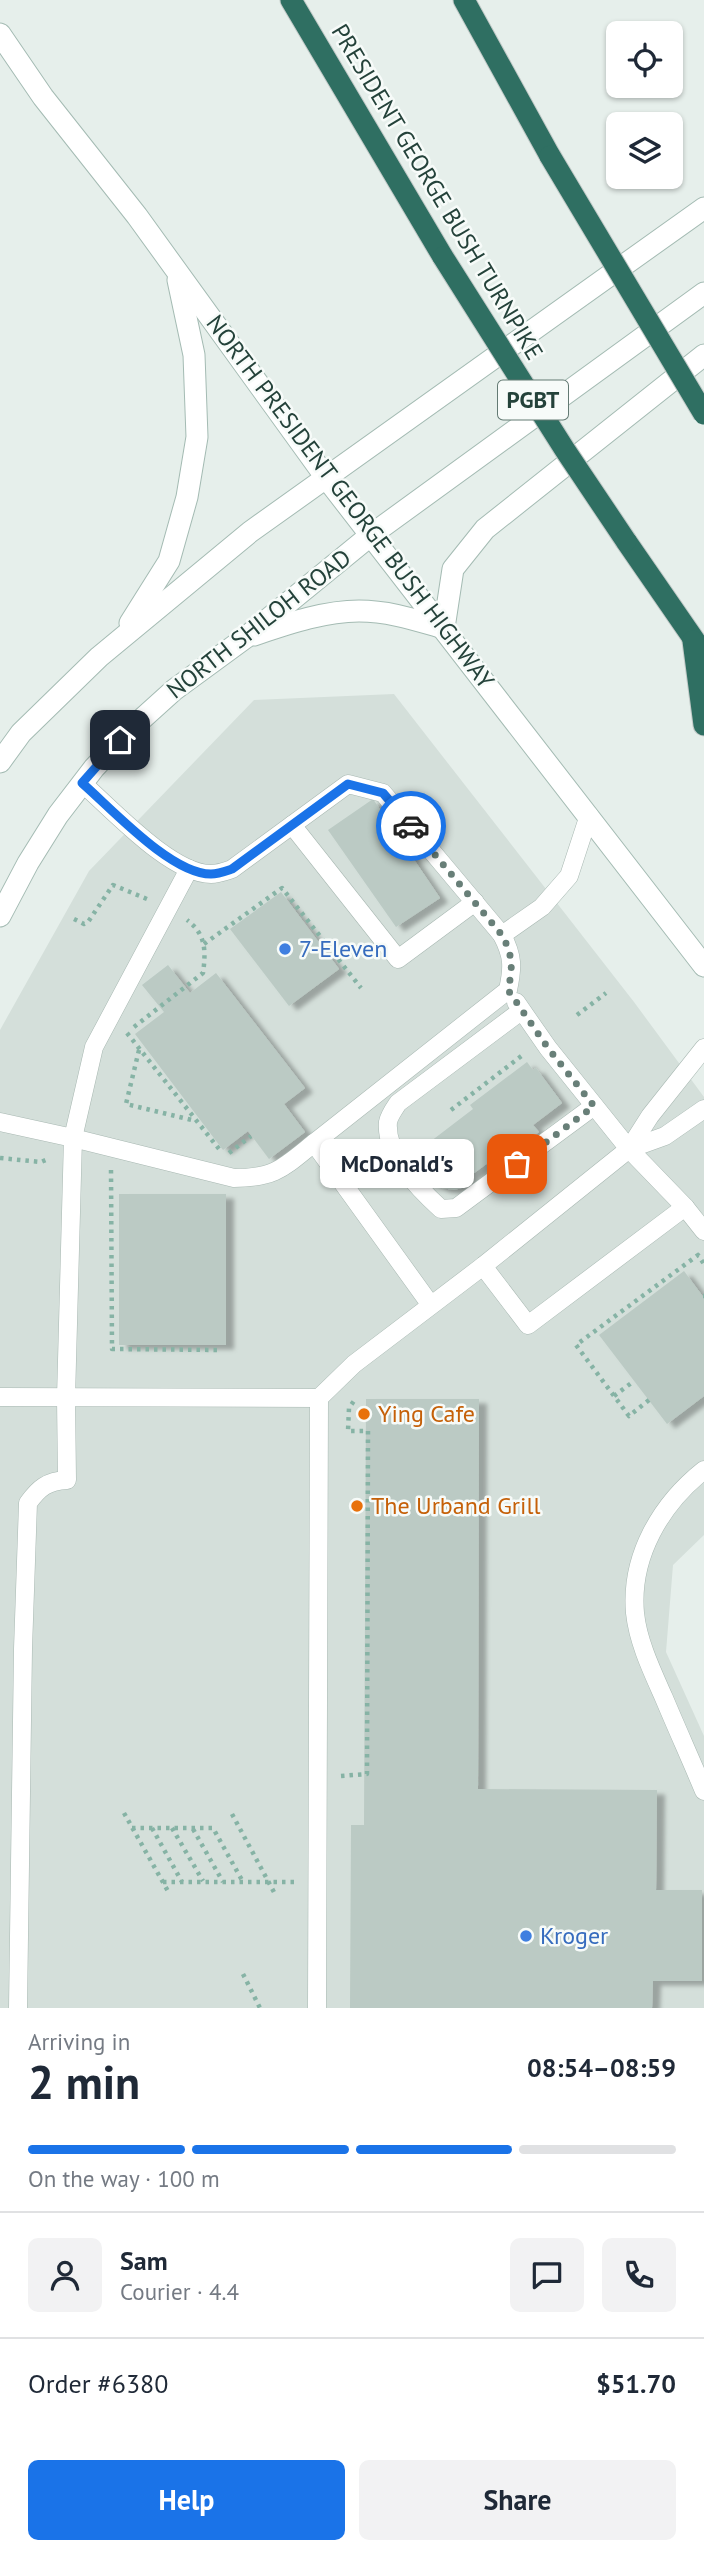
<!DOCTYPE html>
<html lang="en">
<head>
<meta charset="utf-8">
<style>
	body { margin:0; font-family:"PT Sans",sans-serif; background:#f2f2f3; color:#1f2937; height:100vh; display:flex; flex-direction:column; font-size:26px; white-space:nowrap }
	* { box-sizing:border-box; margin:0 }
	p { font-size:23px; color:#747a83 }
	.icon { flex:none; width:38px; height:38px; fill:none; stroke:currentColor; stroke-width:2; stroke-linecap:round; stroke-linejoin:round }
	.map { position:relative; height:2008px; overflow:hidden }
	.panel { display:flex; flex-direction:column; background:#fff; flex:1 }
	.panel>* { flex:none }
	.tools { position:absolute; left:606px; top:21px; display:grid; gap:14px }
	.tools a { display:grid; place-items:center; width:77px; height:77px; border-radius:10px; background:#fff; box-shadow:0 2px 5px #0004; font-size:35px }
	.pin { position:absolute; display:grid; place-items:center; width:60px; height:60px; color:#fff; margin:-30px; border-radius:14px; box-shadow:0 4px 10px #0006 }
	.courier { position:absolute; display:grid; place-items:center; width:70px; height:70px; margin:-35px; border:5px solid #1a73e8; border-radius:50%; background:#fff; color:#222; box-shadow:0 2px 9px #0007 }
	.bubble { position:absolute; height:49px; border-radius:10px; background:#fff; box-shadow:0 2px 5px #0004; font-size:23px; font-weight:600; line-height:49px; text-align:center }
	.headline em { font-style:normal; font-weight:600 }
	.headline div { display:flex; flex-direction:column-reverse }
	.headline { display:flex; align-items:center; justify-content:space-between; height:119px; padding:0 28px }
	h1 { font-size:46px; font-weight:600; line-height:52px }
	.bar { display:grid; grid-template-columns:repeat(4,1fr); gap:10px 7px; align-content:center; height:84px; padding:0 28px }
	.bar i { height:9px; border-radius:5px; background:#e0e1e3 }
	.bar .active { background:#1a73e8 }
	.bar p { grid-column:span 4 }
	.line { display:flex; align-items:center; gap:18px; padding:0 28px; border-top:2px solid #e0e1e3 }
	.line div { flex:1 }
	.round { display:grid; place-items:center; flex:none; width:74px; height:74px; border-radius:10px; background:#f2f2f3 }
	.button { display:flex; gap:14px; margin-top:auto; padding:14px 28px }
	.button a { flex:1; height:80px; border-radius:10px; background:#1a73e8; color:#fff; font-size:28px; font-weight:600; line-height:80px; text-align:center }
	.button a+a { background:#f2f2f3; color:#1f2937 }
	.map>svg:first-child { display:block }
	.built { fill:#d4dfda }
	.building { fill:#bbcac4; filter:url(#shadow) }
	.lines { fill:none; stroke-linecap:round; stroke-linejoin:round }
	.service-casing { stroke:#a8b8b2; stroke-width:19 }
	.secondary-casing { stroke:#a4bbb3; stroke-width:23 }
	.motorway-casing { stroke:#c2cac8; stroke-width:23 }
	.path { stroke:#86b3a5; stroke-width:4.5; stroke-dasharray:3.5 5; stroke-linecap:butt }
	.service { stroke:#fff; stroke-width:18 }
	.secondary { stroke:#fff; stroke-width:21 }
	.motorway { stroke:#2f6f62; stroke-width:21 }
	.motorway-bridge-casing { stroke:#c2cac8; stroke-width:23; stroke-linecap:butt }
	.motorway-bridge { stroke:#2f6f62; stroke-width:21 }
	.done { stroke:#687f78; stroke-width:7; stroke-dasharray:0 12.6 }
	.route { stroke:#1a73e8; stroke-width:9 }
	.shop-dot { fill:#3f7fe0; stroke:#f7fbf9; stroke-width:2.5 }
	.food-dot { fill:#e8710a; stroke:#f7fbf9; stroke-width:2.5 }
	.labels { text-anchor:middle; stroke-width:5; stroke-linejoin:round; paint-order:stroke }
	.shield { fill:#f7fbf9; stroke:#637a73; stroke-width:2 }
	.shield-label { font-size:23px; font-weight:bold; fill:#24423a }
	.street-label { font-size:24px; fill:#24423a; stroke:#f7fbf9 }
	.shop-label { font-size:24px; fill:#366cbe; stroke:#f7fbf9; text-anchor:start }
	.food-label { font-size:24px; fill:#c56008; stroke:#f7fbf9; text-anchor:start }
</style>
</head>
<body>
<div class="map">
<svg width="704" height="2008" viewBox="0 0 704 2008">
	<defs>
		<filter id="shadow"><feDropShadow dx="8" dy="4.5" stdDeviation="2" flood-color="#0004"/></filter>
	</defs>
	<rect width="100%" height="100%" fill="#e6efeb"/>
	<path class="built" d="M394,694l240,308 70,95v438l-31,30 -7,87 38,84v272h-704v-978l89,-159 165,-171z"/>
	<g class="building">
		<path d="M373,799l67,99 -44,29 -68,-97z"/>
		<path d="M281,892l58,77 -50,37 -59,-77z"/>
		<path d="M168,965l22,28 26,-20 89,115 -21,16 21,28 -36,27 -21,-28 -25,19 -88,-116 29,-22 -22,-27z"/>
		<path d="M527,1062l6,8 3,-2 26,35 -29,22 6,7 -40,30 -3,-5 -26,19 4,4 -9,7 -11,3 -12,-2 -9,-5 -11,-14 6,-5 -10,-13 55,-42 -3,-4z"/>
		<rect x="119" y="1194" width="107" height="151"/>
		<path d="M684,1271l20,27v98l-37,28 -68,-89z"/>
		<path d="M366,1399h113l-1,390 179,1 -1,100h46v91h-49l-1,27h-302l1,-183h13z"/>
	</g>
	<g class="lines">
		<g class="service-casing">
			<g id="service">
				<path d="M82,783c30,26 89,91 129,91 7,0 15,-3 21,-5l116,-85 35,9 119,142c11,21 11,32 6,55l-194,153"/>
				<path d="M292,825l106,134 77,-57"/>
				<path d="M502,935l40,-28 27,-31 20,-61"/>
				<path d="M516,1002l32,46 81,101 56,58 19,24"/>
				<path d="M521,1011l-123,92c-4,6 -9,13 -10,19 -3,33 31,67 53,87l15,-1 138,-102"/>
				<path d="M0,1122l73,16 21,-91 95,-178"/>
				<path d="M629,1149l21,-33 54,-68"/>
				<path d="M483,1266l45,59 157,-118"/>
				<path d="M0,1397l319,1 35,-34 129,-98 146,-117 36,-13 39,-27"/>
				<path d="M704,1470c-43,34 -74,86 -69,143 3,29 17,58 29,85 13,31 27,62 40,93"/>
				<path d="M18,2008l5,-359 5,-146c11,-15 19,-22 39,-23l-1,-82 7,-260 161,40c41,0 49,-10 80,-35l116,161"/>
				<path d="M317,2008l2,-610"/>
			</g>
		</g>
		<g class="secondary-casing">
			<g id="secondary">
				<path d="M0,34l43,63 94,119 190,263 377,487"/>
				<path d="M130,623l39,-62 18,-64 10,-60 -3,-82 -16,-75"/>
				<path d="M254,635c33,-11 70,-24 105,-24 30,0 57,9 85,17l9,-59 32,-40 219,-174"/>
				<path d="M0,762l21,-29 78,-76 151,-125 454,-324"/>
				<path d="M0,916l28,-53 30,-48 36,-47 39,-41 41,-37 71,-52 126,-103 333,-242"/>
			</g>
		</g>
		<g class="motorway-casing">
			<g id="motorway">
				<path d="M291,0l152,257"/>
				<path d="M464,0l86,156"/>
				<path d="M626,541l78,113"/>
				<path d="M693,641l11,84"/>
			</g>
		</g>
		<g class="path">
			<path d="M74,919l10,5 4,-2 25,-37 34,14"/>
			<path d="M204,944l78,-56 79,100"/>
			<path d="M577,1015l29,-22"/>
			<path d="M134,1027l69,-54c3,-22 3,-39 -16,-53"/>
			<path d="M127,1033l92,116"/>
			<path d="M139,1050l-13,54 70,17"/>
			<path d="M451,1110l73,-56"/>
			<path d="M229,1153l22,-17"/>
			<path d="M0,1158l41,4 7,-3"/>
			<path d="M111,1170l1,179 110,1"/>
			<path d="M703,1296h1"/>
			<path d="M614,1396l20,-15"/>
			<path d="M649,1400l-20,16 -53,-71 122,-90 6,9"/>
			<path d="M341,1776l26,-2 1,-343h-20l1,-23 7,-10"/>
			<path d="M124,1813l45,80"/>
			<path d="M232,1814l43,80"/>
			<path d="M132,1828h81l30,54"/>
			<path d="M152,1828l30,54"/>
			<path d="M172,1828l31,53"/>
			<path d="M193,1829l30,53"/>
			<path d="M163,1882h131"/>
			<path d="M243,1974l17,34"/>
		</g>
		<use href="#service" class="service"/>
		<use href="#secondary" class="secondary"/>
		<use href="#motorway" class="motorway"/>
		<g class="motorway-bridge-casing">
			<g id="motorway-bridge">
				<path d="M550,156l154,258"/>
				<path d="M443,257l122,193 61,91"/>
			</g>
		</g>
		<use href="#motorway-bridge" class="motorway-bridge"/>
	</g>
	<g class="lines">
		<path class="done" d="M411,826l91,109c11,21 11,32 6,55l40,58 46,58 -77,58"/>
		<path class="route" d="M120,740l-38,43c30,26 89,91 129,91 7,0 15,-3 21,-5l116,-85 35,9 28,33"/>
	</g>
	<g class="shop-dot">
		<circle cx="285" cy="949" r="7"/>
		<circle cx="526" cy="1936" r="7"/>
	</g>
	<g class="food-dot">
		<circle cx="364" cy="1414" r="7"/>
		<circle cx="357" cy="1506" r="7"/>
	</g>
	<g class="labels">
		<rect class="shield" x="498" y="380.5" width="70" height="39" rx="5"/>
		<g class="shield-label">
			<text x="533" y="408">PGBT</text>
		</g>
		<g class="street-label">
			<text transform="translate(437 192) rotate(59)" y="8">PRESIDENT GEORGE BUSH TURNPIKE</text>
			<text transform="translate(350 502) rotate(53)" y="8">NORTH PRESIDENT GEORGE BUSH HIGHWAY</text>
			<text transform="translate(259 624) rotate(-38)" y="8">NORTH SHILOH ROAD</text>
		</g>
		<g class="shop-label">
			<text x="299" y="957">7-Eleven</text>
			<text x="540" y="1944">Kroger</text>
		</g>
		<g class="food-label">
			<text x="378" y="1422">Ying Cafe</text>
			<text x="371" y="1514">The Urband Grill</text>
		</g>
	</g>
</svg>
<div class="tools">
<a><svg class="icon" aria-label="locate" viewBox="0 0 24 24"><circle cx="12" cy="12" r="6"/><path d="M12 2v4M12 18v4M2 12h4M18 12h4"/></svg></a>
<a><svg class="icon" aria-label="layers" viewBox="0 0 24 24"><path d="M12 4l9 5-9 5-9-5zM3 14l9 5 9-5"/></svg></a>
</div>
<div class="pin" style="left:517px;top:1164px;background:#ea580c"><svg class="icon" aria-label="bag" viewBox="0 0 24 24"><path d="M5 8h14l-1 12H6zM9 8a3 3 0 0 1 6 0"/></svg></div>
<div class="pin" style="left:120px;top:740px;background:#1f2937"><svg class="icon" aria-label="home" viewBox="0 0 24 24"><path d="M3 11l9-7 9 7M6 9v11h12V9"/></svg></div>
<div class="courier" style="left:411px;top:826px"><svg class="icon" aria-label="car" viewBox="0 0 24 24"><path d="M5 17H2v-5l4-1 3-4h7l3 4 3 1v5h-3M9 17h6M6 11h13"/><circle cx="7" cy="17" r="2"/><circle cx="17" cy="17" r="2"/></svg></div>
<div class="bubble" style="left:320px;top:1139px;width:154px">McDonald's</div>
</div>
<section class="panel">
<div class="headline"><div><h1>2 min</h1><p>Arriving in</p></div><em>08:54–08:59</em></div>
<div class="bar"><i class="active"></i><i class="active"></i><i class="active"></i><i></i><p>On the way · 100 m</p></div>
<div class="line" style="height:126px"><a class="round"><svg class="icon" aria-label="person" viewBox="0 0 24 24"><circle cx="12" cy="8" r="4"/><path d="M4 21q1-7 8-7t8 7"/></svg></a><div><b>Sam</b><p>Courier · 4.4</p></div><a class="round"><svg class="icon" aria-label="chat" viewBox="0 0 24 24"><path d="M4 5h16v11H9l-5 4z"/></svg></a><a class="round"><svg class="icon" aria-label="phone" viewBox="0 0 24 24"><path d="M5 4h4l2 5-3 2q2 4 5 5l2-3 5 2v4C11 20 4 13 5 4z"/></svg></a></div>
<div class="line" style="height:91px"><div>Order #6380</div><b>$51.70</b></div>
<div class="button"><a>Help</a><a>Share</a></div>
</section>
</body>
</html>
